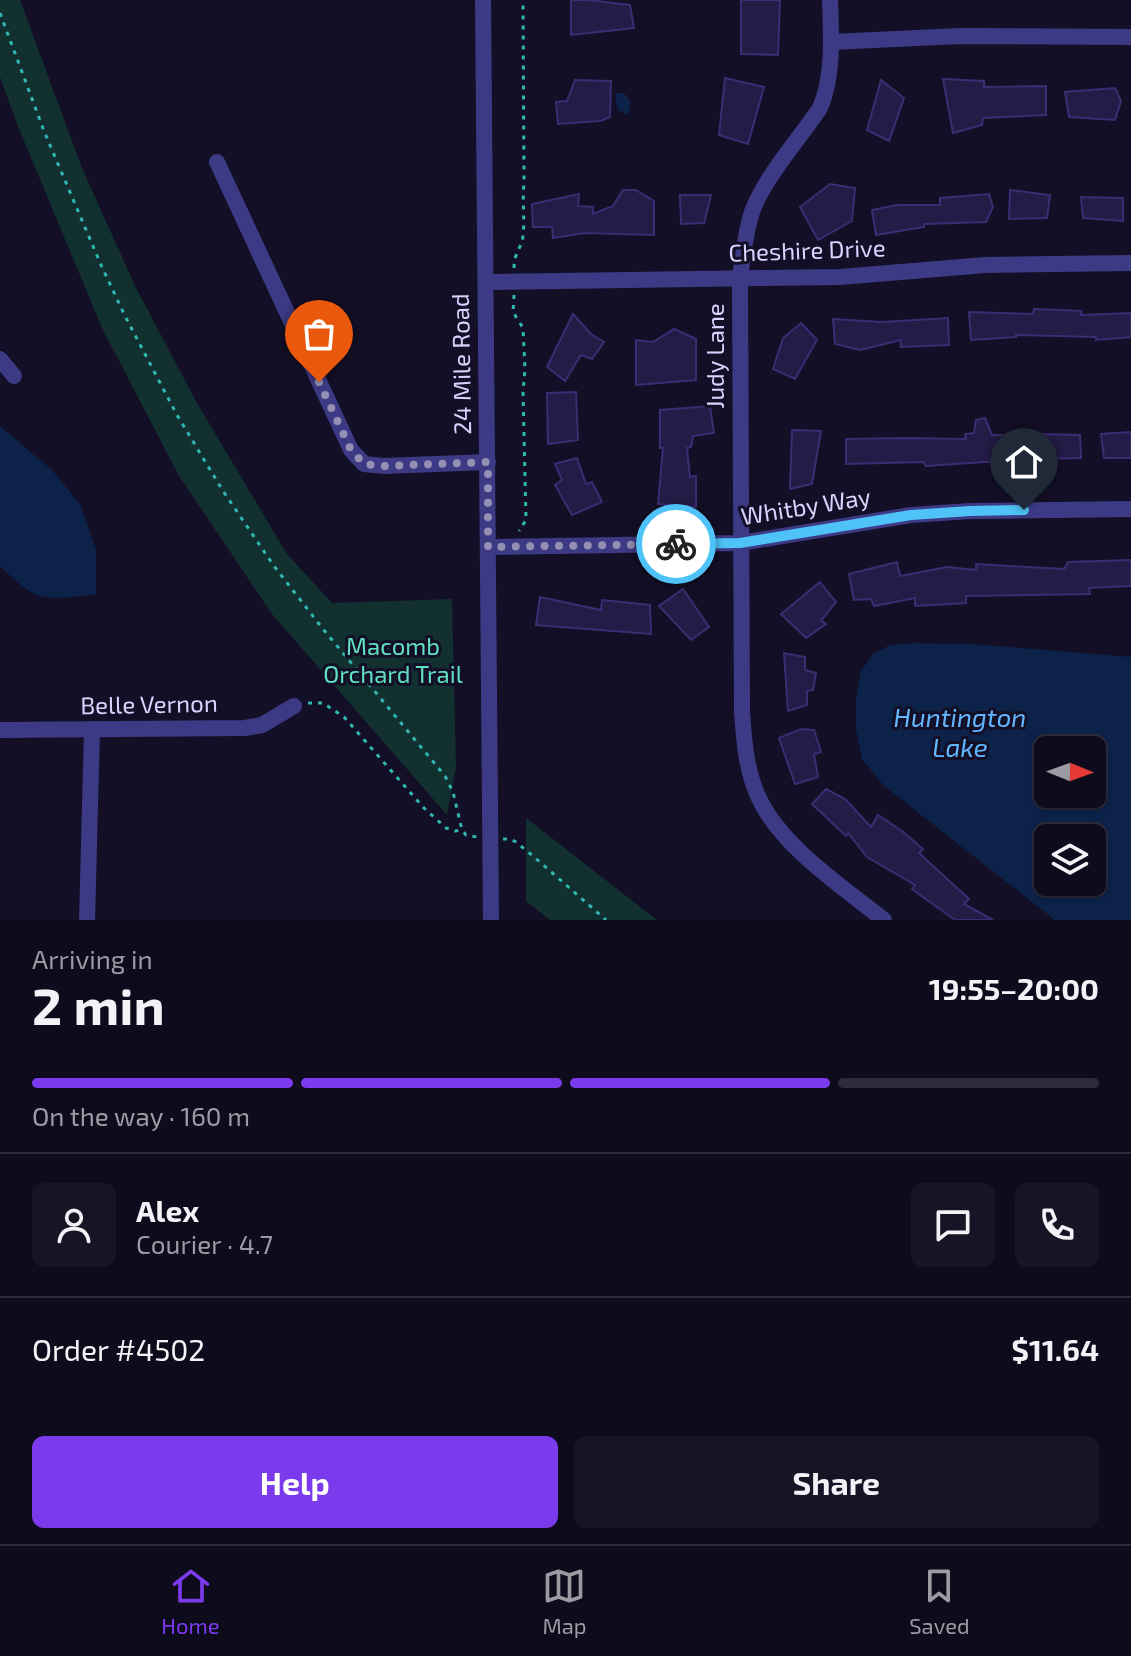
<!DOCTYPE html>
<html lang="en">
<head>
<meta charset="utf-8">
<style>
	body { margin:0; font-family:"Exo 2",sans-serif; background:#171425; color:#f1f3f6; height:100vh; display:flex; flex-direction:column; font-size:30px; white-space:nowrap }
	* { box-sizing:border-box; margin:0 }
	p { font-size:26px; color:#9b9ba3 }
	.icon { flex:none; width:44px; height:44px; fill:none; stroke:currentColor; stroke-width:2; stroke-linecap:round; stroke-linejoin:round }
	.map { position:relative; height:920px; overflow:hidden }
	.side { display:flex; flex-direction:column; background:#0e0b1c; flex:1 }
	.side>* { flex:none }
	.needle { width:52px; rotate:91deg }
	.controls { position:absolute; left:1034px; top:736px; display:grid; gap:16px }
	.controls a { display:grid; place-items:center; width:72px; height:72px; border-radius:12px; background:#0e0b1c; box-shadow:0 2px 6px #0004,0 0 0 2px #2e2b3b; font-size:40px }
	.pin { position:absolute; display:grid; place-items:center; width:68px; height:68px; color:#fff; margin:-82px -34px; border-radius:50% 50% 50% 0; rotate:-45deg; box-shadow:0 0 8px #0007 }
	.pin .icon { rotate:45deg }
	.courier { position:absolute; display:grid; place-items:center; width:80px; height:80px; margin:-40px; border:6px solid #4fc3f7; border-radius:50%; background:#fff; color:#222; box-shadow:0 2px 10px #0007 }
	.head em { font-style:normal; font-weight:700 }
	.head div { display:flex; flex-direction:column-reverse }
	.head { display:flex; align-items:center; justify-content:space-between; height:136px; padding:0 32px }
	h1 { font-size:52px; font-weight:700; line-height:60px }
	.bar { display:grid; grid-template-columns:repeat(4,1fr); gap:12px 8px; align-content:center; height:96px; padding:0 32px }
	.bar i { height:10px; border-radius:6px; background:#2e2b3b }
	.bar .on { background:#7c3aed }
	.bar p { grid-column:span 4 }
	.line { display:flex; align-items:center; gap:20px; padding:0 32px; border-top:2px solid #2e2b3b }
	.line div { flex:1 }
	.round { display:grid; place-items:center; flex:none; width:84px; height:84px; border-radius:12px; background:#171425 }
	.primary-button { display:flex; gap:16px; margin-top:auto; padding:16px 32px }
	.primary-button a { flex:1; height:92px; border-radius:12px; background:#7c3aed; color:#fff; font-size:32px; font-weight:700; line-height:92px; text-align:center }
	.primary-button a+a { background:#171425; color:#f1f3f6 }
	.tab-bar { display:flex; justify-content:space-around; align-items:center; height:112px; border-top:2px solid #2e2b3b; background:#0e0b1c; font-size:22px; color:#9b9ba3 }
	.tab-bar a { display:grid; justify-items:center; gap:4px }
	.tab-bar .on { color:#7c3aed }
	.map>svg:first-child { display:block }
	.green { fill:#12302f }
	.water { fill:#0c2248; fill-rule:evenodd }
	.building { fill:#241b47; stroke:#3b2d73; stroke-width:2 }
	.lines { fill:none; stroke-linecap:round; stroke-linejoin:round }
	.path { stroke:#2fb8b0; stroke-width:3; stroke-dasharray:4 6; stroke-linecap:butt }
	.minor { stroke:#3d3a85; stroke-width:16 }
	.done { stroke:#948fb3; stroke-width:8; stroke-dasharray:0 14.4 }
	.route { stroke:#4fc3f7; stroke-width:10 }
	.labels { text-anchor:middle; stroke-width:6; stroke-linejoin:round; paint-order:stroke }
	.street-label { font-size:24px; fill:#d9d4ff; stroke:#130f26 }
	.park-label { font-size:24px; fill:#5fe0c0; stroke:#130f26 }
	.water-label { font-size:26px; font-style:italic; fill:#62b6ff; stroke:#130f26 }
</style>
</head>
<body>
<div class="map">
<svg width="1131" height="920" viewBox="0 0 1131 920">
	<rect width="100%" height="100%" fill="#130f26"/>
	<g class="green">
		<path d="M0,0h20l62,168 54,120 61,115 90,151 45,49 120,-4 4,169 -9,47 -175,-201 -93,-138 -77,-148 -85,-204 -17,-47z"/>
		<path d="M526,818l131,102h-107l-24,-19z"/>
	</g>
	<g class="water">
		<path d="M615,93h9l7,9 -3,13 -10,-5z"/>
		<path d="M0,426l52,44 28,34 16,45v45c-16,2 -44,7 -59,1 -14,-6 -26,-19 -37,-29z"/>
		<path d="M913,643l59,1 159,13v263h-76l-172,-135 -21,-26 -6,-29v-32l5,-27 12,-17 17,-9zM1092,750v44h-44v-44zM1092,838v44h-44v-44z"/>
	</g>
	<g class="building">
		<path d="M571,0h17l42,5 4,23 -63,7z"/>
		<path d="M741,0h39l-2,55 -37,-1z"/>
		<path d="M725,78l39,9 -16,57 -29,-9z"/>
		<path d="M943,79l41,2v6l62,-1v29l-63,3 -1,7 -29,8z"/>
		<path d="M575,80l36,1 -1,36 -10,4 -42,3 -2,-22 11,-1z"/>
		<path d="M881,80l23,18 -15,43 -22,-11z"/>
		<path d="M1115,88l6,13 -6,19 -46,-3 -4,-25z"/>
		<path d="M830,184l25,4 -3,33 -34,19 -18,-33z"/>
		<path d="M623,190h13l18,11v34l-69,-2 -32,5 -1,-11h-19l-1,-23 47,-10 -1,12 15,1v7l20,-8z"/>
		<path d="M1010,190l40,5 -3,23 -38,1z"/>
		<path d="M989,194l4,13 -7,15 -62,2v3l-48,8 -4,-25 25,-5h43v-7z"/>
		<path d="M680,195h31l-7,28 -23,1z"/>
		<path d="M1081,197l42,1v23l-40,-3z"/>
		<path d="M1034,309l47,2v4l50,-2v24l-35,3v-3l-80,-2v2l-45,3 -2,-28 64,2z"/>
		<path d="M573,314l18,20 13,8 -12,17 -11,-4 -16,26 -18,-14z"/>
		<path d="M948,318l1,27 -48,2v-7l-41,10 -25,-6 -2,-25 49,3z"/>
		<path d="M801,323l16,17 -22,39 -22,-10 10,-31z"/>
		<path d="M674,329l22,10v41l-60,5v-45l17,2z"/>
		<path d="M576,392l2,48 -30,4 -1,-51z"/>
		<path d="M710,406l4,27 -21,3 -2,11 -4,1 3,29 6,-1v31l-38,-3 5,-56h-3v-38z"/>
		<path d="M985,418l7,17h24l1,23 -17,-3 -1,6 -73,5 -3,-4 -77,2v-25l59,-1 61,1 -1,-5 9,-1 2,-13z"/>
		<path d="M792,430l29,1 -9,53 -22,5z"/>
		<path d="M1131,432v26h-27l-3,-24z"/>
		<path d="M1041,434l39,1 1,23 -41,1z"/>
		<path d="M577,458l9,26 6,-2 10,20 -30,13 -17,-30 7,-5 -7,-16z"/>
		<path d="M1131,560v26l-42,2 1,6 -124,2v7l-51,3v-8l-41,8 -3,-7 -17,1 -5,-26 48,-12 3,14 47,-9 29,3v-6l88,5 4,-7z"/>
		<path d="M820,582l16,20 -15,19 5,3 -20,14 -25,-24z"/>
		<path d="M683,589l26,38 -18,13 -32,-34z"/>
		<path d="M540,597l61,13 1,-10 48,5 1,29 -115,-9z"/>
		<path d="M784,653l21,4v13l11,3 -3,17 -6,1v14l-19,6z"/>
		<path d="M801,729l13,1 7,22 -7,2 4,23 -23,7 -16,-46z"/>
		<path d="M826,789l19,10 26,28 7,-12 24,16 21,18 -4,4 50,46 -5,5 29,16h-38l-43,-31 3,-4 -48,-28 -19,-24 -2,3 -34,-32z"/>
	</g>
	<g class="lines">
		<g class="path">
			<path d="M0,13l44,118 57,134 24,51 52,99 46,76 51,75 49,63 122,147 8,16 9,38 4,5 11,2"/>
			<path d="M514,268c0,-16 8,-20 9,-32 2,-18 -1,-35 1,-53l-1,-183"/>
			<path d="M514,295l-1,17 10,16 2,41 -2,23 3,128 -7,11"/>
			<path d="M370,685l20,-10"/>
			<path d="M308,703h15l21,14 80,91 22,20 9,3 7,-1"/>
			<path d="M503,839h7l6,3 17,14 73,64"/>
		</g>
		<g class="minor">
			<path d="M483,0l8,920"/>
			<path d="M830,0c1,36 4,75 -10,108 -20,30 -56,70 -68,104 -7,21 -9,44 -12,67l2,433c2,28 4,58 16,84 21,49 85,91 126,124"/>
			<path d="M831,42l129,-6 171,1"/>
			<path d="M217,162l134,288 13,14 20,2 104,-4"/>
			<path d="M486,282l354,-5 146,-12 145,-2"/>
			<path d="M0,359l14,17"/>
			<path d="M488,547l252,-4 171,-28 59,-4 161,-2"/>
			<path d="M0,730l245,-2 17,-3 32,-19"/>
			<path d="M87,920l5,-190"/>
		</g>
	</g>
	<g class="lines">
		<path class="done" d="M319,382l32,68 13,14 20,2 104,-4v85l188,-3"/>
		<path class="route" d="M676,544l64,-1 171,-28 59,-4 54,-1"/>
	</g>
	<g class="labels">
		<g class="street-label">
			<text transform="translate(807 251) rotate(-2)" y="8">Cheshire Drive</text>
			<text transform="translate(716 356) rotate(-90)" y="8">Judy Lane</text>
			<text transform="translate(462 364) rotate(-91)" y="8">24 Mile Road</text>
			<text transform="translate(806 507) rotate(-9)" y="8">Whitby Way</text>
			<text transform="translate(149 705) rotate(-1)" y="8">Belle Vernon</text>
		</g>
		<g class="park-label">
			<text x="393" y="655">Macomb<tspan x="393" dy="28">Orchard Trail</tspan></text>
		</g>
		<g class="water-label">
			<text x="960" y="727">Huntington<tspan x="960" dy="30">Lake</tspan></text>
		</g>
	</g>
</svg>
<div class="controls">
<a><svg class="needle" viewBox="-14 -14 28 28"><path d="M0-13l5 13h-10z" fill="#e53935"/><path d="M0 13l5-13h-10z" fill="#9b9ba3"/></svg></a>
<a><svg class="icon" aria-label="layers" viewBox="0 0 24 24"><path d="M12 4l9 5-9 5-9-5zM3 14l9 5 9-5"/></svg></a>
</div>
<div class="pin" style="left:319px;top:382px;background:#ea580c"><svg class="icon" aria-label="bag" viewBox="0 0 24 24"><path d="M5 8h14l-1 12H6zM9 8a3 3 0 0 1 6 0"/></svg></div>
<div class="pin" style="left:1024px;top:510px;background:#1f2937"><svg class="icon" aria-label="home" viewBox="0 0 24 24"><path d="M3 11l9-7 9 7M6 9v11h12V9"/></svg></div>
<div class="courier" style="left:676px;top:544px"><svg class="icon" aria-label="bike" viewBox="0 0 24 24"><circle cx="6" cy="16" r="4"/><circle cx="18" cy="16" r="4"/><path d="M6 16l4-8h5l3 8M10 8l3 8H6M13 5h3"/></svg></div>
</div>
<section class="side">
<div class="head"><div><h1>2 min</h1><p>Arriving in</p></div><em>19:55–20:00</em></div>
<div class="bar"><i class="on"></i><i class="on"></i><i class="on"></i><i></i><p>On the way · 160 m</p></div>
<div class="line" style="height:144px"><a class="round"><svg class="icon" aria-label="person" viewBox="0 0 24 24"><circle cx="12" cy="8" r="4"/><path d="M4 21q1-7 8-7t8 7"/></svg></a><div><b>Alex</b><p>Courier · 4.7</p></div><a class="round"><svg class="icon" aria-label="chat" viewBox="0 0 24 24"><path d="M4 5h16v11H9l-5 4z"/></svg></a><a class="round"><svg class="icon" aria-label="phone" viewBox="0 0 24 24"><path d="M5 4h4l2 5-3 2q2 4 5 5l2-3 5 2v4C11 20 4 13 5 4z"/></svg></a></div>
<div class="line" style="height:104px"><div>Order #4502</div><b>$11.64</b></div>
<div class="primary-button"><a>Help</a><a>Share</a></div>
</section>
<nav class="tab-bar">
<a class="on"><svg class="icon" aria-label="home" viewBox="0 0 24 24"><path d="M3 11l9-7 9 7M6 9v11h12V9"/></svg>Home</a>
<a><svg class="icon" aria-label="map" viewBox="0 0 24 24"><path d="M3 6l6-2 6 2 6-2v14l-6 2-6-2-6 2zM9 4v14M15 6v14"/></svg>Map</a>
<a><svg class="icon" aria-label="saved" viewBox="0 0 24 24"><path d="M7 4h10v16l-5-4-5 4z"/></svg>Saved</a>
</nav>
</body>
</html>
